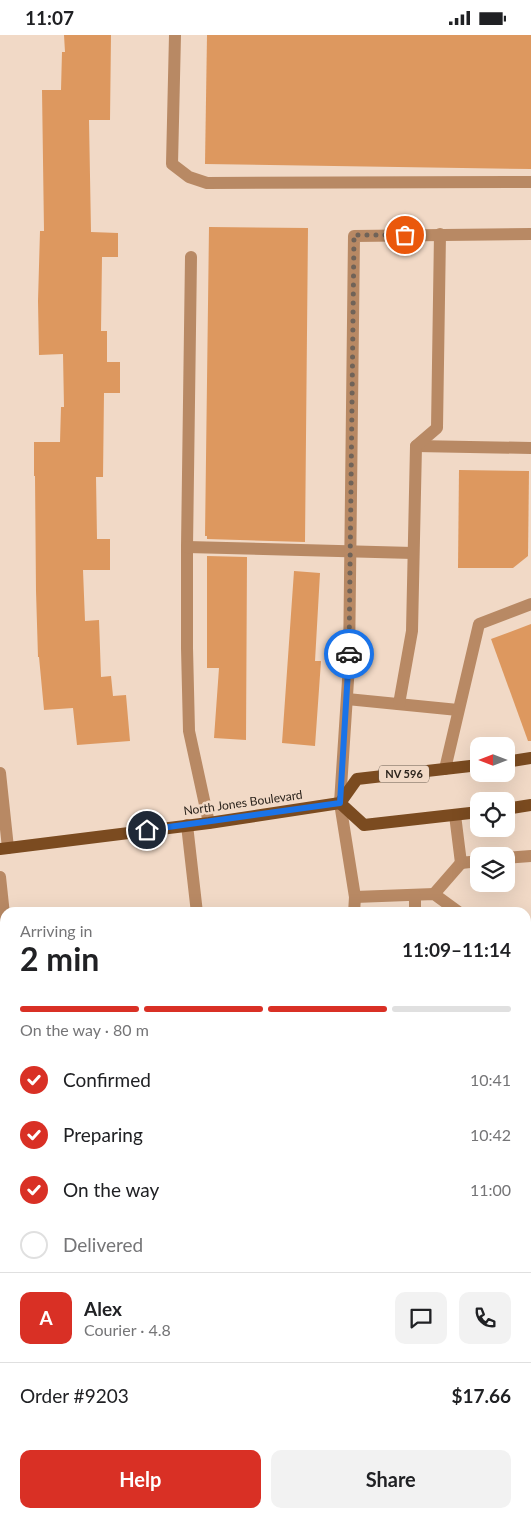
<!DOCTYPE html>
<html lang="en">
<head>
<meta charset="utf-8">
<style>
	body { margin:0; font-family:Lato,sans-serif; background:#f2f2f2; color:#202124; height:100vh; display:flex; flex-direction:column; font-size:19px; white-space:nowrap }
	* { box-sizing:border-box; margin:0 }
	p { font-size:16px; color:#757577 }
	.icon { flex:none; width:28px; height:28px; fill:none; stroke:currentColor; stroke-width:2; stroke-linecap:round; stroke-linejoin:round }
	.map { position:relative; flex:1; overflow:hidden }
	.side { position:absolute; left:0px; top:872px; width:531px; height:611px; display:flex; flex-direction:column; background:#fff; border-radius:15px 15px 0 0; box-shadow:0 5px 20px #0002 }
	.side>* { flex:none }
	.needle { width:32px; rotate:270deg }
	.controls { position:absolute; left:470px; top:702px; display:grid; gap:10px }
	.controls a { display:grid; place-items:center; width:45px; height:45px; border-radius:10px; background:#fff; box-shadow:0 5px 20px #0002; font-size:25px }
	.pin { position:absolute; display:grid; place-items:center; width:42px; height:42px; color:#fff; margin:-21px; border:2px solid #fff; border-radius:50%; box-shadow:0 1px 5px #0007 }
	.courier { position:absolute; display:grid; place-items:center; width:50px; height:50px; margin:-25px; border:4px solid #1a73e8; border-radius:50%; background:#fff; color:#222; box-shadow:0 1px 6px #0007 }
	.summary em { font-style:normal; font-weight:700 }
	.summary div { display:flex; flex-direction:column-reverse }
	.summary { display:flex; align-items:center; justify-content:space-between; height:85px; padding:0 20px }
	h1 { font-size:32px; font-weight:700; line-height:38px }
	.bar { display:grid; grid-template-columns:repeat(4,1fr); gap:8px 5px; align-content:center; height:60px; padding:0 20px }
	.bar i { height:6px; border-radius:4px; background:#e0e0e0 }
	.bar .on { background:#d93025 }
	.bar p { grid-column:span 4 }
	.line { display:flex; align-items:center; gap:12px; padding:0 20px; border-top:1px solid #e0e0e0 }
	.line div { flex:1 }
	.round { display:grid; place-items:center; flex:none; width:52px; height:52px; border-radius:10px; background:#f2f2f2 }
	ol { padding:0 20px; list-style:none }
	li { display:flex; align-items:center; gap:15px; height:55px }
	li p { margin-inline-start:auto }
	li .icon { padding:5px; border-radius:50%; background:#d93025; color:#fff; stroke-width:4 }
	li:last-child { color:#757577 }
	li i { width:28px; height:28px; border:2px solid #e0e0e0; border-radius:50% }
	.primary-button { display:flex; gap:10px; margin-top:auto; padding:10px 20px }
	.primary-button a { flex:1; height:58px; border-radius:10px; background:#d93025; color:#fff; font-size:20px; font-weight:700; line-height:58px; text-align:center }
	.primary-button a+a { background:#f2f2f2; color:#202124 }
	.status { display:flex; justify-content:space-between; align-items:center; height:35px; padding:0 25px; background:#fff; direction:ltr }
	.status svg { height:14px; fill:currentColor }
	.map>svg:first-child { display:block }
	.green { fill:#f3c39d }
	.building { fill:#dd985f }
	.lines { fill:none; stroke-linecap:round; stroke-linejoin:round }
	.minor { stroke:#b88964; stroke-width:12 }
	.major { stroke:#7b4b20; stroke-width:12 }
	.done { stroke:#706358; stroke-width:5; stroke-dasharray:0 9 }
	.route { stroke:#1a73e8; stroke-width:6 }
	.labels { text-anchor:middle; stroke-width:5; stroke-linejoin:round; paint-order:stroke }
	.shield { fill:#f1d9c6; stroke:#665a4f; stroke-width:1 }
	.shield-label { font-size:11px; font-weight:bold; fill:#2b231c }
	.street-label { font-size:12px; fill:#2b231c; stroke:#f1d9c6 }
</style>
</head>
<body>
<div class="status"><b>11:07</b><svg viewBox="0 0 49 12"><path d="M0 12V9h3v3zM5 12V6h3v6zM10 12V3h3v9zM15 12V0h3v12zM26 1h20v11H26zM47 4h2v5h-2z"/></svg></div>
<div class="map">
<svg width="531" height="1483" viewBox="0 0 531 1483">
	<rect width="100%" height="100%" fill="#f1d9c6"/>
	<path class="green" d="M526,1187h5v296h-531v-235l5,-1v232h521z"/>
	<g class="building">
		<path d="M64,0h47l-1,85h-21l2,112 27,1v24h-16l-1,74h6v31h13v31h-16l-1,84h-7l1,62h13v31h-27l2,51 14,-1 2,57 10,-1 2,20 13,-1 4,46 -53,4 -4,-37 -29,2 -5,-53h-1l-2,-66 -1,-115h-1v-34h26l1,-35h3l-1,-53 -24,1 -1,-54 2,-70h4l-2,-141h19l1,-38h3z"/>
		<path d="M207,0h324v134l-326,-5z"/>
		<path d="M209,192l99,1 -3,314 -98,-3v-3h-2z"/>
		<path d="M459,435l70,1 -1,85 -15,12h-55z"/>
		<path d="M207,521l40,1 -1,183 -32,-2 5,-70h-12z"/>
		<path d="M294,536l26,2 -5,88h6l-6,85 -33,-3z"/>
		<path d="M531,589v117h-3l-37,-102z"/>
	</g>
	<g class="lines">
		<g class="minor">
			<path d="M175,0l-3,129 17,13 18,6 324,-1"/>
			<path d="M191,222l-4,290v101l2,83 20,92"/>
			<path d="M416,411l115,2"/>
			<path d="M187,512l226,6"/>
			<path d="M347,664l111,11"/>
			<path d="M399,669l13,-73 4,-185 21,-18 3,-194"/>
			<path d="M445,734l34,-145 52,-20"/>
			<path d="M0,738l8,75"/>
			<path d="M455,780l6,48 18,-2"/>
			<path d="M187,790l10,88"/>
			<path d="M506,823l25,-2"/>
			<path d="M0,842l5,47 -5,282h5"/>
			<path d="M434,859l27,-31"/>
			<path d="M355,862l79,-3 26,19"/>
			<path d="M354,878l1,-16 -15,-94 9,-138 5,-429 177,-2"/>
			<path d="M415,878v-18"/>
			<path d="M526,924l5,3"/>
			<path d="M526,1156h5"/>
			<path d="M526,1230l5,3"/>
			<path d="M0,1281h5"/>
			<path d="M526,1362l5,-2"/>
		</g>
		<g class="major">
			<path d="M506,727l25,-4"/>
			<path d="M340,768l24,22 115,-13"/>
			<path d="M506,774l25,-4"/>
			<path d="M0,814l209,-26 131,-20 17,-24 122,-14"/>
		</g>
	</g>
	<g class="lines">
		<path class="done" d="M349,619l5,-419h51"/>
		<path class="route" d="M147,795l193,-27 9,-149"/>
	</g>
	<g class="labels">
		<rect class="shield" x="379" y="730.5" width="50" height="17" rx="4"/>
		<g class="shield-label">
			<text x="404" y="743">NV 596</text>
		</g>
		<g class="street-label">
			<text transform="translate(243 768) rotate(-8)" y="4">North Jones Boulevard</text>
		</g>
	</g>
</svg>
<div class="controls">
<a><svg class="needle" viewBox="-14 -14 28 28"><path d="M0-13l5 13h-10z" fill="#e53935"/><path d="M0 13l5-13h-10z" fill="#757577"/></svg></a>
<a><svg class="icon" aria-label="locate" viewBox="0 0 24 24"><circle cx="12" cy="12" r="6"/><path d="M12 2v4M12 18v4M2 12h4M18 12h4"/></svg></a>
<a><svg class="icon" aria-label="layers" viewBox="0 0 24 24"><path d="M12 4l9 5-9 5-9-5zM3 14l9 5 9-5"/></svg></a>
</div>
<div class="pin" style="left:405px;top:200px;background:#ea580c"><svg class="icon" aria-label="bag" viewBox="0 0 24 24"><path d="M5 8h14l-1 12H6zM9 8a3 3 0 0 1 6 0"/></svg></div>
<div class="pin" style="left:147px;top:795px;background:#1f2937"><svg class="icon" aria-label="home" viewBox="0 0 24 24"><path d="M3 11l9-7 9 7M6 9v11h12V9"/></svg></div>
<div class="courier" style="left:349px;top:619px"><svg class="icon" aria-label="car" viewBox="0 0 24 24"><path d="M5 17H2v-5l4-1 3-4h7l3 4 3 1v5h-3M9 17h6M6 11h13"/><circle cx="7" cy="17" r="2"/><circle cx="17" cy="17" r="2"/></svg></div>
<section class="side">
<div class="summary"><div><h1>2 min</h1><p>Arriving in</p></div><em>11:09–11:14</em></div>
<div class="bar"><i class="on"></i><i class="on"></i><i class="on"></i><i></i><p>On the way · 80 m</p></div>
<ol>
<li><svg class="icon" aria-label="check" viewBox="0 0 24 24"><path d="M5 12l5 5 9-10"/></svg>Confirmed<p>10:41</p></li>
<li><svg class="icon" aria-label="check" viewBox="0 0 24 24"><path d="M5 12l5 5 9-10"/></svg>Preparing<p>10:42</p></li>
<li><svg class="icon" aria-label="check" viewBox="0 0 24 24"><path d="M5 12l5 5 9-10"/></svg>On the way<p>11:00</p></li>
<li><i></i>Delivered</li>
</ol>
<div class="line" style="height:90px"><b class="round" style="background:#d93025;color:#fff">A</b><div><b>Alex</b><p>Courier · 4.8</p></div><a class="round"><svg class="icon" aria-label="chat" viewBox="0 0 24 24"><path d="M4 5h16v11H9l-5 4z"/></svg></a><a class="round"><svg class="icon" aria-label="phone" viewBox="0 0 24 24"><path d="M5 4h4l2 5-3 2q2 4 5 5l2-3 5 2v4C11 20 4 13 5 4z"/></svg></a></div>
<div class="line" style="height:65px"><div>Order #9203</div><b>$17.66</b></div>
<div class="primary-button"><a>Help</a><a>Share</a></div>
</section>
</div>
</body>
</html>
